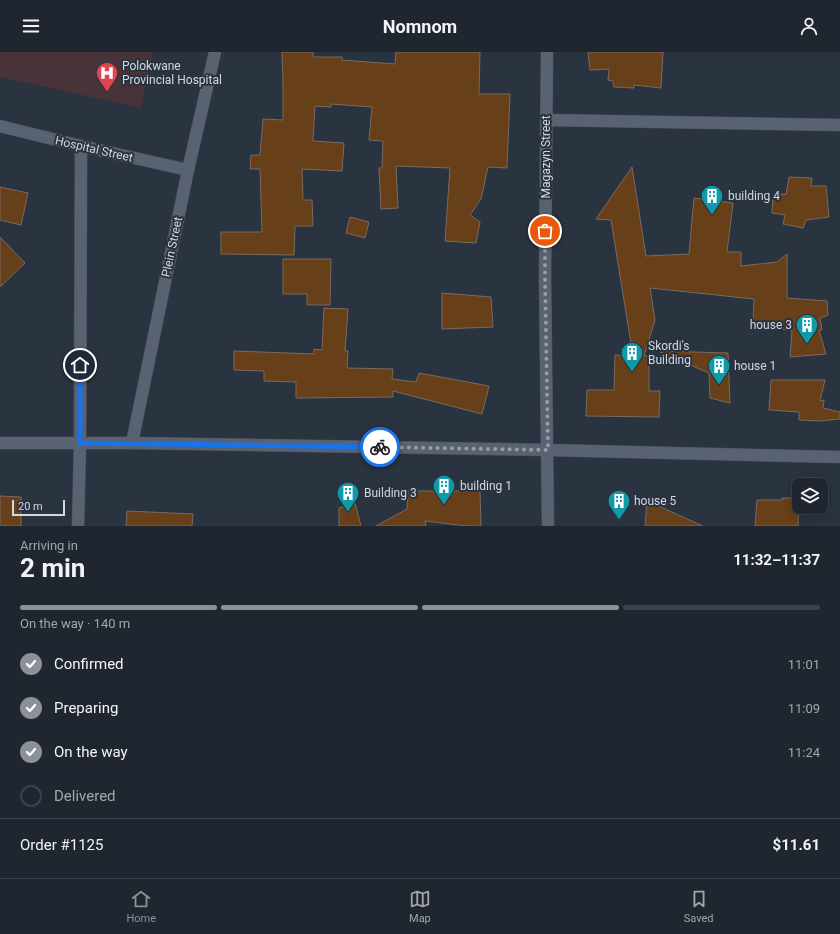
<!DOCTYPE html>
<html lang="en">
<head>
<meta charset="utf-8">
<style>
	body { margin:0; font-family:Roboto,sans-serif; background:#282e38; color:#f1f3f6; height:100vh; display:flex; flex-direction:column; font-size:15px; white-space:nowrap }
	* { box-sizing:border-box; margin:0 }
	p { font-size:13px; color:#a2a5ab }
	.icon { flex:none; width:22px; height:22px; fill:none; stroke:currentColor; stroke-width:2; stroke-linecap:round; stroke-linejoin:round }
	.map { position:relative; height:474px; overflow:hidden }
	.panel { display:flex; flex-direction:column; background:#202630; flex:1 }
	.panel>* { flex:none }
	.controls { position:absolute; left:792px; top:426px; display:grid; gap:8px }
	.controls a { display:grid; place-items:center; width:36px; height:36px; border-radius:8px; background:#202630; box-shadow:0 2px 10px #0003,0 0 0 1px #3d434c; font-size:20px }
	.scale { position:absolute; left:12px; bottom:10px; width:53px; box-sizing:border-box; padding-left:4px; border:2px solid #d2d8e0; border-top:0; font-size:11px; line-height:14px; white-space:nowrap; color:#d2d8e0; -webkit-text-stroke:3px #2a3340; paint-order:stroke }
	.pin { position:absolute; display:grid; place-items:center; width:34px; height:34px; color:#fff; margin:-17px; border:2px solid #fff; border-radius:50%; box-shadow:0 1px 4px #0007 }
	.courier { position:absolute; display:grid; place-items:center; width:40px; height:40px; margin:-20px; border:3px solid #1a73e8; border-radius:50%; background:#fff; color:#222; box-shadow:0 1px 5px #0007 }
	.overview em { font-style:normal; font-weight:700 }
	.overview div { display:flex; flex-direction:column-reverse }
	.overview { display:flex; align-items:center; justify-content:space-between; height:68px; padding:0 20px }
	h1 { font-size:26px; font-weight:700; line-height:30px }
	.bar { display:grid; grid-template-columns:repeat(4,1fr); gap:6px 4px; align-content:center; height:48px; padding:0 20px }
	.bar i { height:5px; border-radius:3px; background:#3d434c }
	.bar .selected { background:#8c9099 }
	.bar p { grid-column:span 4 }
	.line { display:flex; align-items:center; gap:10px; padding:0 20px; border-top:1px solid #3d434c }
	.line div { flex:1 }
	ol { padding:0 20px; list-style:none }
	li { display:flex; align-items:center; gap:12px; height:44px }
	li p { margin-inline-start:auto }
	li .icon { padding:4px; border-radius:50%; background:#8c9099; color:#fff; stroke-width:4 }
	li:last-child { color:#a2a5ab }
	li i { width:22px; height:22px; border:2px solid #3d434c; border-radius:50% }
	header { display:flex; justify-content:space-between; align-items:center; height:52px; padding:0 20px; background:#202630; font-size:18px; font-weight:700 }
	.menu { display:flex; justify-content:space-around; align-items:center; height:56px; border-top:1px solid #3d434c; background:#202630; font-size:11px; color:#a2a5ab }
	.menu a { display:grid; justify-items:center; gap:2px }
	.menu .selected { color:#8c9099 }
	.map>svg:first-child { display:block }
	.medical { fill:#483438 }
	.building { fill:#673f18; stroke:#796b5f }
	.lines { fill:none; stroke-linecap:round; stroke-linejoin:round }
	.street-casing { stroke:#48505a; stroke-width:13 }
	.street { stroke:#586270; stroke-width:12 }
	.done { stroke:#979ea8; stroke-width:4; stroke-dasharray:0 7.2 }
	.route { stroke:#1a73e8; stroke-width:5 }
	.labels { text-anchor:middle; stroke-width:4; stroke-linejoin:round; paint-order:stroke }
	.poi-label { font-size:12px; fill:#d2d8e0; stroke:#2a3340; text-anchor:start }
	.street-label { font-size:12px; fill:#d2d8e0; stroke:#2a3340 }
</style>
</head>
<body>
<header><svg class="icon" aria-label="menu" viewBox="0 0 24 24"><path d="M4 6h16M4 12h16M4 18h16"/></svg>Nomnom<svg class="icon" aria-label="person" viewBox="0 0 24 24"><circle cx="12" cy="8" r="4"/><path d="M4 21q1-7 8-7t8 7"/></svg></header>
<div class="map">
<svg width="840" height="474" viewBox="0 0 840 474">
	<rect width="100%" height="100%" fill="#2a3340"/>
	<path class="medical" d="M0,0h153l-12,56 -141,-31z"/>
	<g class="building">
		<path d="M282,0h31v5h29v3l53,4 1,-12h84l-1,42h31l-3,74 -19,-1 -7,32 -11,16 10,7 -4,21 -31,-2 5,-73 -54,-2 2,42 -17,1 -2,-41h3l1,-27 -14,-1 3,-33 -41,-3v3l-16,-1 -2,35 31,2 -2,28 -40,-2 1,31h9l1,26h-18l-1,29 -73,-1v-22h41l-2,-63h-10l1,-14h9l3,-36 20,1v-37z"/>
		<path d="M588,0h75l-2,36 -27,-3v3l-20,-1 -1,-6 -5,-1 1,-11 -19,1z"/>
		<path d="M632,115l14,89 43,-2 5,-56 39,5 -6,49h14v14l36,-4 10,-8v44l40,3 1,14 -8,3 2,12h-3l7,24 -36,3 2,-26 -39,-7 1,-25 -104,-11 5,32 -11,36h5v35h11l-1,26 -73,-1 1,-26h27l1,-35 18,1 -22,-136 -15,-1z"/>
		<path d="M789,125l23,1 -1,8h15l3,31 -23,3 -3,8 -20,-4 2,-9 -13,-2 1,-18 13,-1z"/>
		<path d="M0,135l28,6 -7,32 -21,-5z"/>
		<path d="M350,165l19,5 -4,16 -19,-5z"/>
		<path d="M0,185l25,26 -25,24z"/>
		<path d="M283,207h48l-1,46h-23v-11h-24z"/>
		<path d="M442,241l49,4 2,30 -51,2z"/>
		<path d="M324,256l24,1 -3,42h3l-1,17 46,1 -1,10 24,3 3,-9 70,13 -7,28 -89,-23v6l-97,1v-16l-32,-1v-10l-30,-1v-19l80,3v-5l8,1z"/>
		<path d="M660,299l68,2 2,50 -20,-5 -1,-25 -49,-21z"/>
		<path d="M771,328h54l-5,21 4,-1 -1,8 17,4v7l-21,2 -20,-1v-8l-30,-2z"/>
		<path d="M408,439h72l1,35h-14l-42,-5 1,5h-50l31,-17z"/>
		<path d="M0,444l21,1v29h-21z"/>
		<path d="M782,446h17l-1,28h-43l2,-26h25z"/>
		<path d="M647,449l56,25h-58z"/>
		<path d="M355,451l6,23h-22v-18z"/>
		<path d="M127,459l66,3 -1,12h-66z"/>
	</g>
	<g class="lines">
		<g class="street-casing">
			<g id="street">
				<path d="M547,0l-2,226 3,248"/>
				<path d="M546,68l294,5"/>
				<path d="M0,74l81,20 107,24"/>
				<path d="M0,391h132l416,7 292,7"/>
				<path d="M132,391l56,-273 27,-118"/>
				<path d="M78,474l2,-83 1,-297"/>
			</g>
		</g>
		<use href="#street" class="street"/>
	</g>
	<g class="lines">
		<path class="done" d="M380,395l168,3 -3,-172v-47"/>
		<path class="route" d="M80,313v78l300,4"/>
	</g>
	<defs>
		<g id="hospital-pin" transform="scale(1.15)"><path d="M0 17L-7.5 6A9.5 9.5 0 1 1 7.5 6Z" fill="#e0444e" stroke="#2a3340"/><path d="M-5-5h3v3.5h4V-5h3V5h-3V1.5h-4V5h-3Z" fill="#fff"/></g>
		<g id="building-pin" transform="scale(1.15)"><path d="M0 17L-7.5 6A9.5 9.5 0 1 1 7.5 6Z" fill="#0f9aa8" stroke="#2a3340"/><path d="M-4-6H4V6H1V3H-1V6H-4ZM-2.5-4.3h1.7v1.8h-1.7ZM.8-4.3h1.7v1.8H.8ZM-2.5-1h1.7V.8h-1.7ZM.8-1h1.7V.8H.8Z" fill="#fff"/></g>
	</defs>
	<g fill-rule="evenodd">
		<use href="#hospital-pin" x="107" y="21"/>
		<use href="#building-pin" x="712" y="144"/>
		<use href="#building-pin" x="807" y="273"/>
		<use href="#building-pin" x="632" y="301"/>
		<use href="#building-pin" x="719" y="314"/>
		<use href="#building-pin" x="444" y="434"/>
		<use href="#building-pin" x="348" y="441"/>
		<use href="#building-pin" x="619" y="449"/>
	</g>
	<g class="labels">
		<g class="poi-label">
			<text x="122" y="18">Polokwane<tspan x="122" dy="14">Provincial Hospital</tspan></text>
			<text x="728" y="148">building 4</text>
			<text x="792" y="277" text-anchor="end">house 3</text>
			<text x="648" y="298">Skordi's<tspan x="648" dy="14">Building</tspan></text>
			<text x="734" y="318">house 1</text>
			<text x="460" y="438">building 1</text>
			<text x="364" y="445">Building 3</text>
			<text x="634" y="453">house 5</text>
		</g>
		<g class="street-label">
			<text transform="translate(94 97) rotate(13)" y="4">Hospital Street</text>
			<text transform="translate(546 105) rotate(-90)" y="4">Magazyn Street</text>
			<text transform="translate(172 195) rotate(-78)" y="4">Plein Street</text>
		</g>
	</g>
</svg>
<div class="controls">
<a><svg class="icon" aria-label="layers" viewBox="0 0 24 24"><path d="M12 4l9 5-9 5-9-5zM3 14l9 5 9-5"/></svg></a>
</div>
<div class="scale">20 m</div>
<div class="pin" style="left:545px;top:179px;background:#ea580c"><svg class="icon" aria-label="bag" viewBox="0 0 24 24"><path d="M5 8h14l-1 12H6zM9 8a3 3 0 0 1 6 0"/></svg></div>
<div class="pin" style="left:80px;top:313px;background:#1f2937"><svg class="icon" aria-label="home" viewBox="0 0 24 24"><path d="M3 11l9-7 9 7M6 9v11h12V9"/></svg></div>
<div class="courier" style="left:380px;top:395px"><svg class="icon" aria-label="bike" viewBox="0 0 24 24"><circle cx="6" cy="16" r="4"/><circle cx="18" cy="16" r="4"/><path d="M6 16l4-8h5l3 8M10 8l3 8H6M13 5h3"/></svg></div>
</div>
<section class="panel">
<div class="overview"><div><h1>2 min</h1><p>Arriving in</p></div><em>11:32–11:37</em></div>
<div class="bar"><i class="selected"></i><i class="selected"></i><i class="selected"></i><i></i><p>On the way · 140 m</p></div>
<ol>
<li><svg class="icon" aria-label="check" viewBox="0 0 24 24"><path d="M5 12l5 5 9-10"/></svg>Confirmed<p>11:01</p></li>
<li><svg class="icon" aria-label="check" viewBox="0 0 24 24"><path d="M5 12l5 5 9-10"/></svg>Preparing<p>11:09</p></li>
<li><svg class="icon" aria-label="check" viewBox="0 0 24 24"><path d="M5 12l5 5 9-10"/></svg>On the way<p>11:24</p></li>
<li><i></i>Delivered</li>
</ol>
<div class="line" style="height:52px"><div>Order #1125</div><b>$11.61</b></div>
</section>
<nav class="menu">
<a class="selected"><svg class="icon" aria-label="home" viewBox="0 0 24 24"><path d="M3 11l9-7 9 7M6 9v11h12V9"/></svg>Home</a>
<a><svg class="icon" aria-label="map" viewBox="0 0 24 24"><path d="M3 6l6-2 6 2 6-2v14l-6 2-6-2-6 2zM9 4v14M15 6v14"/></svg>Map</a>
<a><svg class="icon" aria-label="saved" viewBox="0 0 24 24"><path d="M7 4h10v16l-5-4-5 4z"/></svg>Saved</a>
</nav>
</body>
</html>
